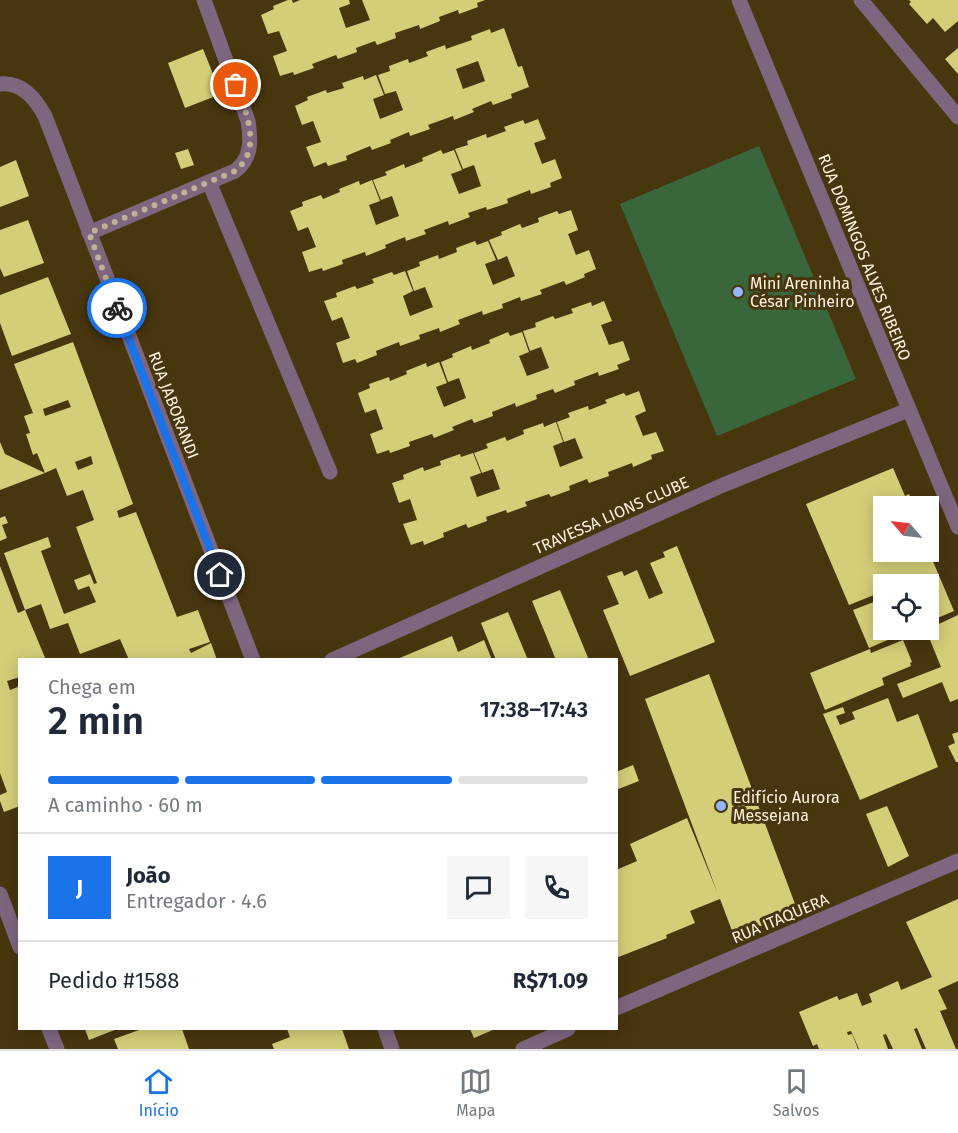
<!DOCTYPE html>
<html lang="pt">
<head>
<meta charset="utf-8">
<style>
	body { margin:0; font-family:"Fira Sans",sans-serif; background:#f6f6f7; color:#1f2937; height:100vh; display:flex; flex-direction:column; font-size:22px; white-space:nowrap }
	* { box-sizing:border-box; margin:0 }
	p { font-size:20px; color:#747a83 }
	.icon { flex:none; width:33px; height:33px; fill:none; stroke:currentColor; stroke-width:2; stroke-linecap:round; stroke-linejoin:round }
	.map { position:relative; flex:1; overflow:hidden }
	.sheet { position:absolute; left:18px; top:658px; width:600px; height:372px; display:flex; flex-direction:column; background:#fff; border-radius:0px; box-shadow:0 3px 15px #0003 }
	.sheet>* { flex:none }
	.needle { width:39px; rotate:298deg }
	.buttons { position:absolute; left:873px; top:496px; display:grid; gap:12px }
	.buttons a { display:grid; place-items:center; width:66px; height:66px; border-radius:0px; background:#fff; box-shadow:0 3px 15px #0003; font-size:30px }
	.pin { position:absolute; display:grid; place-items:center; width:51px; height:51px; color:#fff; margin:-26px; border:3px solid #fff; border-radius:50%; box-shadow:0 2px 6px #0007 }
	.courier { position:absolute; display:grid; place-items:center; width:60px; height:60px; margin:-30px; border:4px solid #1a73e8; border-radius:50%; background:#fff; color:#222; box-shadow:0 2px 8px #0007 }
	.overview em { font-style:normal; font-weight:600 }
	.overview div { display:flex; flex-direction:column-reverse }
	.overview { display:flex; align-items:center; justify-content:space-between; height:102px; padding:0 30px }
	h1 { font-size:39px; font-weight:600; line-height:45px }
	.bar { display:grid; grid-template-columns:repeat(4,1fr); gap:9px 6px; align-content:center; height:72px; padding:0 30px }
	.bar i { height:8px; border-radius:4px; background:#e0e1e3 }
	.bar .on { background:#1a73e8 }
	.bar p { grid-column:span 4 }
	.line { display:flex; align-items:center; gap:15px; padding:0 30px; border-top:2px solid #e0e1e3 }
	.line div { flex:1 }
	.round { display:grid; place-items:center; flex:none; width:63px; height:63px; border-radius:0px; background:#f6f6f7 }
	.dock { display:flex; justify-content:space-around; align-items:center; height:84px; border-top:2px solid #e0e1e3; background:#fff; font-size:16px; color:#747a83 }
	.dock a { display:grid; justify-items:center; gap:3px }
	.dock .on { color:#1a73e8 }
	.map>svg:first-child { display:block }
	.green { fill:#3a663b }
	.building { fill:#d4ce79; fill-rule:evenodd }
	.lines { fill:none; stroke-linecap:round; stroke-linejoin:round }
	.minor { stroke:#7e667f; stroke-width:15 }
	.done { stroke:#beb296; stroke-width:6; stroke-dasharray:0 10.8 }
	.route { stroke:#1a73e8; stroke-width:8 }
	.poi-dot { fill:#95b6fd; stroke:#48360e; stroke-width:2 }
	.labels { text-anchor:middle; stroke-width:6; stroke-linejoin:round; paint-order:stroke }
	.street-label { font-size:16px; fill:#fef4df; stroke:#48360e }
	.poi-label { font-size:16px; fill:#fef4df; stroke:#48360e; text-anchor:start }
</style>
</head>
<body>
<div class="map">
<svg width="958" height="1049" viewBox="0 0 958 1049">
	<rect width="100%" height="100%" fill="#48360e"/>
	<path class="green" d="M759,146l97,233 -139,57 -97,-232z"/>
	<g class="building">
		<path d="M288,0h4l1,3 7,-3h49l1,4 -11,4 7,20 24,-8 -8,-20h123l-8,3 1,4 -19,7 -1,-4 -19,7 1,4 -20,8 -1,-4 -24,8 1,5 -19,7 -2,-4 -19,7 1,4 -19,7 -2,-4 -24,9 2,4 -20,7 -1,-3 -13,4 -7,-20 14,-5 -8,-20 -11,3 -7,-19 13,-6 -1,-3z"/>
		<path d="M909,0h49v21l-13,11 -12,-14 -6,6 -18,-20 2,-2z"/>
		<path d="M504,28l14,39 4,-1 7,21 -18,7 1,4 -19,7 -2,-4 -19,8 2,3 -20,8 -1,-4 -25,9 2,4 -20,7 -1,-4 -19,8 1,3 -19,7 -2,-4 -24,10 1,4 -19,6 -2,-4 -12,5 -8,-20 15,-5 -8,-21 -11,4 -7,-19 13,-6 -1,-3 19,-7 1,3 17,-5 -2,-5 21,-7 1,4 12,-5 8,20 -11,4 7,20 23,-9 -7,-19 -11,3 -7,-19 12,-4 -1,-5 19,-7 1,4 19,-7 -2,-4 19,-7 1,4 14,-5 12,-4 -1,-4 19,-7 1,4zM478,61l7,20 -22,8 -7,-20z"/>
		<path d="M958,48v26l-13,-15z"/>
		<path d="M203,49l18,45 -36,14 -17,-45z"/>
		<path d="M538,119l8,20 -12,4 8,21 13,-5 7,19 -12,5 1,4 -20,7 -1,-4 -23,9 1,4 -21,7 -1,-3 -18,6 2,4 -21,8 -1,-4 -24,9 2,4 -20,7 -1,-4 -20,8 1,3 -20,8 -1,-4 -23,8 1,4 -20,7 -1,-3 -13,4 -7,-20 14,-5 -8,-20 -10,4 -8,-20 13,-5 -1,-4 19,-7 2,4 17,-7 -1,-3 20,-8 1,4 12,-5 8,21 -11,4 7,20 23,-9 -7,-20 -11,4 -8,-20 14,-5 -2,-3 19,-8 1,4 18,-7 -1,-3 19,-8 2,4 11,-4 8,20 -11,4 8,20 22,-8 -7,-21 -11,4 -8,-20 13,-4 -1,-4 19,-7 1,4 19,-7 -2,-4 19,-7 2,4z"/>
		<path d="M188,149l6,16 -13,4 -6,-16z"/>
		<path d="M16,160l13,36 -29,11v-40z"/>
		<path d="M571,210l7,20 -10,4 8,21 13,-5 7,19 -12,5 1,3 -19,8 -2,-4 -24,9 2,4 -21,7 -1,-4 -18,7 1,4 -20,7 -1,-4 -24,9 2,4 -20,8 -1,-4 -20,7 1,4 -20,7 -1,-4 -23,9 1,4 -20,8 -2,-4 -12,4 -7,-20 14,-5 -8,-21 -10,4 -8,-20 13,-4 -1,-4 19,-7 2,3 17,-6 -2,-4 20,-7 2,3 11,-4 8,20 -10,5 7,20 23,-9 -8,-20 -11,4 -7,-20 13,-5 -1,-4 19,-7 1,4 18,-7 -1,-4 19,-7 2,4 11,-4 8,19 -11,4 8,21 22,-9 -8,-20 -9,4 -9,-20 13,-5 -1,-3 19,-8 2,4 17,-6 -1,-4 19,-7 2,3z"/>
		<path d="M28,220l16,43 -40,14 -4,-9v-38z"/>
		<path d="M48,277l23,57 -59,22 -12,-33v-28z"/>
		<path d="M604,301l8,20 -11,4 8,20 14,-4 7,19 -13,5 2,4 -20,7 -1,-4 -24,9 1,4 -20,8 -2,-4 -17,6 1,4 -21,8 -1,-4 -23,9 1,4 -19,7 -2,-4 -20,8 2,3 -20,8 -2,-4 -23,8 1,4 -20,7 -1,-3 -12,4 -7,-20 13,-5 -7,-20 -11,4 -7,-20 12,-5 -1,-4 20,-7 1,4 17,-7 -1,-3 20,-8 1,4 12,-5 8,21 -11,4 8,20 22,-9 -7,-20 -11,4 -7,-20 12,-5 -1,-3 19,-8 1,4 18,-7 -1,-3 19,-8 2,4 12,-4 7,20 -10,4 8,20 22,-8 -8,-21 -11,4 -7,-20 13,-4 -1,-4 18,-7 2,3 18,-6 -2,-4 20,-7 1,4z"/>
		<path d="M73,342l60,162 -16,7 2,7 17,-6 41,105 21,-7 12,32 -21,7 2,4 20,-10 6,17h-88l-9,-21 -40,15 -12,-31 -18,6 -9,-25 -16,6 -21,-57 44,-16 3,10 -10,4 23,63 32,-12 -7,-16 -11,4 -4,-10 16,-6 4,10 3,-1 -21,-56 18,-7 -11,-30 -16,6 -11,-28 -11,5 -8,-20 -4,2 -7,-21 4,-1 -6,-17 9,-3 -19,-49zM68,400l3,7 -26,9 -2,-7zM91,456l2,8 -15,6 -3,-8z"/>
		<path d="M639,391l7,20 -11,5 8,20 13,-4 8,19 -13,4 1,4 -19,8 -1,-4 -24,9 1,4 -20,7 -2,-4 -18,7 1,4 -19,7 -2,-3 -24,8 2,4 -20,7 -1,-3 -20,7 1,4 -19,7 -2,-4 -23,9 1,4 -20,8 -1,-4 -12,4 -8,-21 14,-4 -7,-21 -11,4 -7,-20 12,-4 -1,-4 20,-8 1,4 17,-6 -1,-4 20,-7 1,3 12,-4 8,20 -11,4 7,20 23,-8 -7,-20 -11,4 -8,-20 14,-5 -2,-4 19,-7 2,4 17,-7 -1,-4 20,-7 1,4 12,-5 7,20 -10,4 7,21 23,-9 -8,-20 -11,4 -7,-20 13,-5 -2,-4 20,-7 1,4 18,-7 -2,-3 19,-7 2,3z"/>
		<path d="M0,442l5,12 40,19 -45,17z"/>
		<path d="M893,468l12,28 4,-2 6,13h-31v45h45l25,59 -26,11v-37h-44v6l-35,14 -43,-101z"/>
		<path d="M5,516l3,7 -6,2 5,13 -7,3v-23z"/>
		<path d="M677,546l38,96 -85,34 -27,-66 16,-6 -12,-28 15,-5 2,5 13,-6 12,29 14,-6 -13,-30 15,-6 -2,-5z"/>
		<path d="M0,566l18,47 7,-3 21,50h-26v17l-13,4 3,9 10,-4v120l-16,6 -4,-11v-6l7,-3 -7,-19z"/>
		<path d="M560,590l29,70h-33l-24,-59z"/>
		<path d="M884,598v32h27l-42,18 -16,-38z"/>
		<path d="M508,612l20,48h-32l-15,-37z"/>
		<path d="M958,615v84l-8,3 -8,-20 -39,16 -6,-14 44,-17 -15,-37z"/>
		<path d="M452,636l6,16 26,-12 8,20h-97z"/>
		<path d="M903,640l9,22 -2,1 1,3 -29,12 2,7 -59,25 -15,-37 60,-24 1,4z"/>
		<path d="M709,674l89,238 -64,24 -14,-37 -30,12 5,12 -29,12 1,3 -51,20v-88l21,-9 -7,-17 57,-26 31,76 -73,-195z"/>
		<path d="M888,698l9,24 21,-8 20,53 -78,33 -37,-86 20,-7 2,6 -9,3 4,9 15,-6 -3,-7z"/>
		<path d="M958,732v30h-2l-8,-16 7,-3 -3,-9z"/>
		<path d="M633,765l6,16 -23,9v-18z"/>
		<path d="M887,806l22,50 -21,11 -22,-53z"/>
		<path d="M958,899v82l-20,9 9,19 -7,2 16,38h-30l-9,-21 -3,1 8,20h-29l-7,-15 -3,1 5,14h-29l-8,-18 -4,1 1,3 4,-1 6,15h-39l-2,-5 -4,2 -14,-34 38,-16 2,4 18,-7 5,13 10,-4 -3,-8 29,-13 3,9 31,-13 -26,-55z"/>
		<path d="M85,1029h32l-28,11z"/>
		<path d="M142,1029h40l7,20h-71l-4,-10z"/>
		<path d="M287,1029h55l7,20h-75l-2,-5 18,-7z"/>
		<path d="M470,1029h25l-21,9z"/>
	</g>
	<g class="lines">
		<g class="minor">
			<path d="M739,0l219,527"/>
			<path d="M861,0l97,117"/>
			<path d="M0,84c22,-2 35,14 45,32l208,544"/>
			<path d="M209,182l121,290"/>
			<path d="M89,233l146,-62c17,-13 16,-30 13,-50l-44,-121"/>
			<path d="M332,660l391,-175 185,-75"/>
			<path d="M0,894l20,53"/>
			<path d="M616,1008l342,-147"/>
			<path d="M49,1029l8,20"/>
			<path d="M385,1029l7,20"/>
			<path d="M523,1049l45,-20"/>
		</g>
	</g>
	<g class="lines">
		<path class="done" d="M117,308l-28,-75 146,-62c28,-22 11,-59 1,-86"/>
		<path class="route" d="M117,308l103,267"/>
	</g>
	<g class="poi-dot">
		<circle cx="738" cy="292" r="6"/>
		<circle cx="721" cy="806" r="6"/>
	</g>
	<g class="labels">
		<g class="street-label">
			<text transform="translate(865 257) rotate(68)" y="6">RUA DOMINGOS ALVES RIBEIRO</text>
			<text transform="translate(174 405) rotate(69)" y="6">RUA JABORANDI</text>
			<text transform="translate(611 515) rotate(-24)" y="6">TRAVESSA LIONS CLUBE</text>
			<text transform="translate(780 918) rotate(-23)" y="6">RUA ITAQUERA</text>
		</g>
		<g class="poi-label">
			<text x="750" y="289">Mini Areninha<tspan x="750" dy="18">César Pinheiro</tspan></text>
			<text x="733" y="803">Edifício Aurora<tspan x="733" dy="18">Messejana</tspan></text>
		</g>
	</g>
</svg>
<div class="buttons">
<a><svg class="needle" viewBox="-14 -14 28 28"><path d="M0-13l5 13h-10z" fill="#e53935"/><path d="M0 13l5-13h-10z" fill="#747a83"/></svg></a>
<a><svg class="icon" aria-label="locate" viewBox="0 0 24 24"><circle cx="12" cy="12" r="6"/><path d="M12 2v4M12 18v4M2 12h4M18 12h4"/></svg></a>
</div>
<div class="pin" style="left:236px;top:85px;background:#ea580c"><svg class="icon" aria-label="bag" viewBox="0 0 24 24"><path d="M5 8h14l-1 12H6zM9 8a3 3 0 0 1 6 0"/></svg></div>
<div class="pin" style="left:220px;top:575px;background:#1f2937"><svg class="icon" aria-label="home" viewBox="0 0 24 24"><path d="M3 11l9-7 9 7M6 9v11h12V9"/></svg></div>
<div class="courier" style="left:117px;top:308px"><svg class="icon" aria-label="bike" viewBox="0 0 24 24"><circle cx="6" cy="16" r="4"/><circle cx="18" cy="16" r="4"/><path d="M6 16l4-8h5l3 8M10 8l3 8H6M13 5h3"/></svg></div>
<section class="sheet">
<div class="overview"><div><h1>2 min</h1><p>Chega em</p></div><em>17:38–17:43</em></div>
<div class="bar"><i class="on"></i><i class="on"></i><i class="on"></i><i></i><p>A caminho · 60 m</p></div>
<div class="line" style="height:108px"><b class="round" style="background:#1a73e8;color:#fff">J</b><div><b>João</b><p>Entregador · 4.6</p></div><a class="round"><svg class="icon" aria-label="chat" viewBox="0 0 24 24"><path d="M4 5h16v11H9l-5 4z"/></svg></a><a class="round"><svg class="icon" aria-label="phone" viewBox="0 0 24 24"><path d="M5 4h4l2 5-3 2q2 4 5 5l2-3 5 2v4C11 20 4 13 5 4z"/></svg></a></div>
<div class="line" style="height:78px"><div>Pedido #1588</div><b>R$71.09</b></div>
</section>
</div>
<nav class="dock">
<a class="on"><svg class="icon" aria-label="home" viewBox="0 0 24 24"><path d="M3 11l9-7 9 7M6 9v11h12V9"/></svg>Início</a>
<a><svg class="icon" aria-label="map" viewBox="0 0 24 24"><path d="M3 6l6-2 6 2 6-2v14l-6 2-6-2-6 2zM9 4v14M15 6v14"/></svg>Mapa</a>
<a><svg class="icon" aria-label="saved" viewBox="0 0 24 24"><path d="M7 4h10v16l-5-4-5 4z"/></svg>Salvos</a>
</nav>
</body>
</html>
